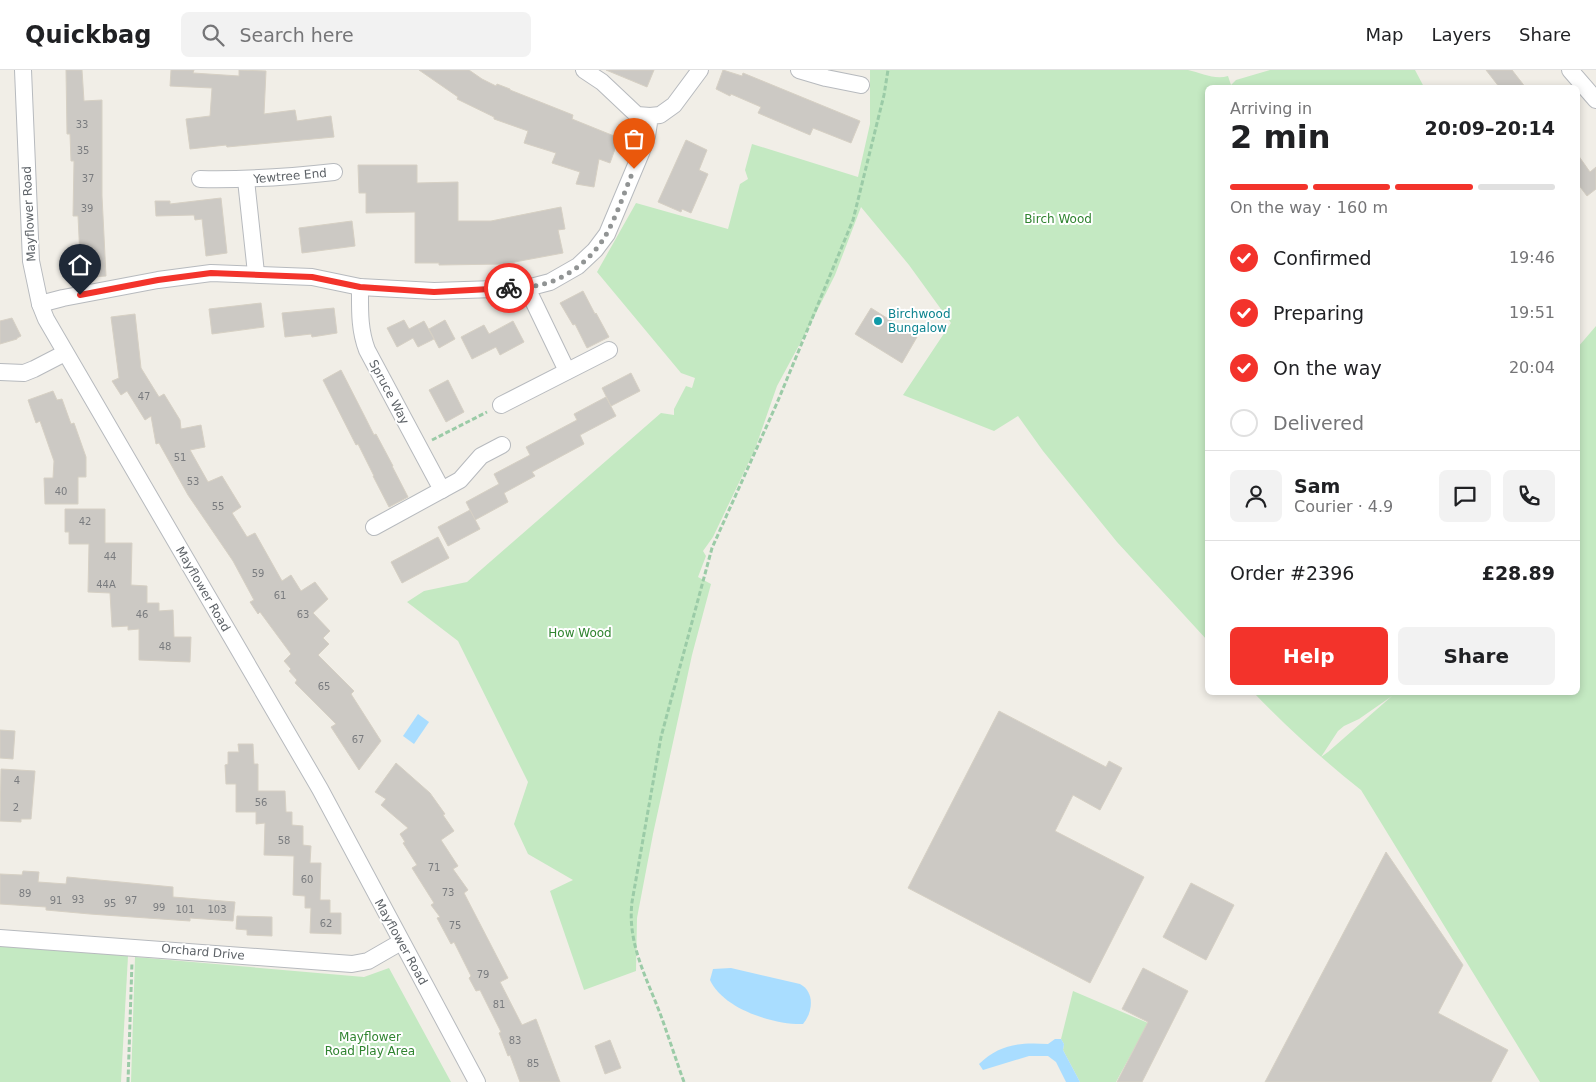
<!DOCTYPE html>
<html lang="en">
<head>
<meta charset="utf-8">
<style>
	body { margin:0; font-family:"DejaVu Sans",sans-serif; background:#f2f2f2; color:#202124; height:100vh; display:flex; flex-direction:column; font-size:19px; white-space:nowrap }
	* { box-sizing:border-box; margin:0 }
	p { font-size:16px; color:#757577 }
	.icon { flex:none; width:28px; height:28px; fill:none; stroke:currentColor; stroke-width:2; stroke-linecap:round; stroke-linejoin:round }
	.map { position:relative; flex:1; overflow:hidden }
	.details { position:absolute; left:1205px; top:15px; width:375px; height:610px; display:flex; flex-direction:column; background:#fff; border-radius:8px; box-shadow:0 2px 8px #0003 }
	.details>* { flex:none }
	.pin { position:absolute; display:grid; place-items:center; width:42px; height:42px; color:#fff; margin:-51px -21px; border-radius:50% 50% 50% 0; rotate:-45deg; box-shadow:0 0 5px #0007 }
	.pin .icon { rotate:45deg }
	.courier { position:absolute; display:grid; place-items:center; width:50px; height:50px; margin:-25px; border:4px solid #f3332b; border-radius:50%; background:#fff; color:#222; box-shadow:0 1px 6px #0007 }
	.head em { font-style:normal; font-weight:700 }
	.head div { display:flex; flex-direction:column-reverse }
	.head { display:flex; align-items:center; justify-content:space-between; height:85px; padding:0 25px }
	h1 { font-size:32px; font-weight:700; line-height:38px }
	.bar { display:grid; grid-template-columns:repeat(4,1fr); gap:8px 5px; align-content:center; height:60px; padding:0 25px }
	.bar i { height:6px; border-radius:4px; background:#e0e0e0 }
	.bar .selected { background:#f3332b }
	.bar p { grid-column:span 4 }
	.line { display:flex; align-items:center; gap:12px; padding:0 25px; border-top:1px solid #e0e0e0 }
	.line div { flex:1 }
	.round { display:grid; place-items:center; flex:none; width:52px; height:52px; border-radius:8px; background:#f2f2f2 }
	ol { padding:0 25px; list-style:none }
	li { display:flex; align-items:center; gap:15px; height:55px }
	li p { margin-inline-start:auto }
	li .icon { padding:5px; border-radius:50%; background:#f3332b; color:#fff; stroke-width:4 }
	li:last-child { color:#757577 }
	li i { width:28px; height:28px; border:2px solid #e0e0e0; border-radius:50% }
	.cta { display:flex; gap:10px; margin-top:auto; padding:10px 25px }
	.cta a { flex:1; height:58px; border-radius:8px; background:#f3332b; color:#fff; font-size:20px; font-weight:700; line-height:58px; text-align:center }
	.cta a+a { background:#f2f2f2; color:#202124 }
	header { display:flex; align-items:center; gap:30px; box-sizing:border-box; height:70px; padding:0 25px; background:#fff; border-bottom:1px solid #e0e0e0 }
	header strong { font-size:24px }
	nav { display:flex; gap:28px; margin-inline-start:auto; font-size:18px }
	.search { width:350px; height:45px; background:#f2f2f2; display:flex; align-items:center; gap:12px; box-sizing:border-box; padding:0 18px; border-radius:8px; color:#757577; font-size:19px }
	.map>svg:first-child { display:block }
	.green { fill:#c4e9c2; fill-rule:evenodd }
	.water { fill:#a9ddff }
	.building { fill:#ccc9c4; stroke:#d6d0c4 }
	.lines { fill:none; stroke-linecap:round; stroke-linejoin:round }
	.minor-casing { stroke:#b7babe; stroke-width:18 }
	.path { stroke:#9bcba7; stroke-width:3; stroke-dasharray:5 2.5; stroke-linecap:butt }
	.minor { stroke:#fff; stroke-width:16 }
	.done { stroke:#919494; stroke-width:5; stroke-dasharray:0 9 }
	.route { stroke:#f3332b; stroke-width:6 }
	.culture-dot { fill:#0f9aa8; stroke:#fff; stroke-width:2 }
	.labels { text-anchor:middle; stroke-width:4; stroke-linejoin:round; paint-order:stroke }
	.number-label { font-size:10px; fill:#7a7c7f }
	.street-label { font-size:12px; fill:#5e6368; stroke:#fff }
	.park-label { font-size:12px; fill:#308430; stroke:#fff }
	.culture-label { font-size:12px; fill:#0d838f; stroke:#fff; text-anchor:start }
</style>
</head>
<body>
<header>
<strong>Quickbag</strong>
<div class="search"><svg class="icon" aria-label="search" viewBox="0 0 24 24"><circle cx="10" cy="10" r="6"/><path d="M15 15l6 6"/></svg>Search here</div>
<nav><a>Map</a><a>Layers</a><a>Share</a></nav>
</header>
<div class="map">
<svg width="1596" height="1012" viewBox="0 0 1596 1012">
	<rect width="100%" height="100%" fill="#f1eee7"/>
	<g class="green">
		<path d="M870,0h318c13,3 27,10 40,6l3,9 5,-5 34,-10h145l9,17 -216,1 -1,552 -90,-98 -74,-91 -25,-35 -24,15 -91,-36 48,-72 -42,-58 -48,-58 -26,68 -25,50 -33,61 -22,63 -42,88 -10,14 3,5 -8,21 13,7 -19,71 -39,179 -16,84 -1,53 -52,19 -34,-99 23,-11 -45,-26 -14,-30 14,-42 -70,-141 -51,-39 17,-11 43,-9 194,-169 13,2v-6l12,-23 6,2 3,-10 -14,-5 -84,-101 39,-69 92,26 12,-45 8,-5 -3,-9 7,-26 106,33 12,-53z"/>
		<path d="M1596,256v756h-56l-179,-292c-38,-30 -73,-62 -107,-97l324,-1v-345zM1392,626l-64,56 -7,5 17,-26 6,-5 15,-7z"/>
		<path d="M0,876l128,10 -7,126h-121z"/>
		<path d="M135,887l229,20 25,-9 62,114h-320z"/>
		<path d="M1073,921l75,32 -32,59h-36l-17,-32 1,-6 -3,-5z"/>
	</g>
	<g class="water">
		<path d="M418,644l11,8 -15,22 -11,-8z"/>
		<path d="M731,898l69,16c15,8 13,28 3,40 -29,1 -80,-15 -93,-44l3,-11z"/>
		<path d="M1055,969h6l3,5 -1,6 17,32h-14l-10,-20 -8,-6h-19l-46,14 -4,-6c20,-20 42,-22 69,-20z"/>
	</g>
	<g class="building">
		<path d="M66,0h16l2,31 18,-1v96l4,80 -25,2 -3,-62h-5l1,-55h-3l-1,-27h-3z"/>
		<path d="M171,0h23l-1,3 46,3v-6l27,1 -2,43 31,-4 2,11 34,-5 3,21 -107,10 -1,-2 -36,4 -4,-30 24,-3 2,-28 -42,-2z"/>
		<path d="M419,0h50l13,9 14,7 1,-2 13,5v1l63,25 -1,4 47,19 -9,25 -11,-4 -5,28 -18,-3 4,-12 -28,-9 4,-10 -32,-10 4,-12 -34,-12v-2l-37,-18 1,-2z"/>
		<path d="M606,0h48l-7,17z"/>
		<path d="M723,0l19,6 1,-3 117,48 -9,22 -38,-15 -3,7 -52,-22 3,-6 -30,-13 -1,2 -14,-7z"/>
		<path d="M1486,0h26l14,18h-26z"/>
		<path d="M686,70l21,10 -8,20 9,4 -17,39 -9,-4 -1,3 -23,-10z"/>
		<path d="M1578,85l12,17 6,-5v22l-9,7 -9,-12z"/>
		<path d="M358,95h59v18l41,-1v39h33l70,-14 4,22 -7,1 5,23 -59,11 -65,1v-2h-24v-51l-49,1v-20h-7z"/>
		<path d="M221,128l6,55 -21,3 -4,-37 -7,1 -1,-5 -38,1 -1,-15h15v3z"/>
		<path d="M352,151l3,25 -53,7 -3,-25z"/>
		<path d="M583,221l12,23 1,-1 13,24 -22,11 -12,-24 -2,1 -13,-22z"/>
		<path d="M261,233l3,24 -52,7 -3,-25z"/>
		<path d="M334,238l3,25 -25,4 -1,-3 -26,3 -3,-24z"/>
		<path d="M871,238l46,29 -15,26 -47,-29z"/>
		<path d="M135,244l6,54 18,29 5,-3 16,26 1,9 20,-4 4,22 -15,3 18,32 14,-6 19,31 -9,6 15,24 8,-4 27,48 9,-6 10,16 14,-9 13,17 -15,14 17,18 -7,7 6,6 -11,11 36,36 -3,3 30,47 -22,29 -28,-43 5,-3 -41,-41 2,-3 -8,-9 2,-2 -7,-8 7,-7 -31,-42 -2,2 -8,-12 4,-2 -21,-39 -45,-66 -29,-52 -3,1 -5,-28 -6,4 -18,-29 -6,4 -9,-14 7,-3 -8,-61z"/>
		<path d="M12,248l9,18 -4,2v1l-17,5v-23z"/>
		<path d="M404,250l5,9 15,-8 10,18 -16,8 -5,-9 -16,9 -10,-19z"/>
		<path d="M445,250l10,19 -16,9 -10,-19z"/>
		<path d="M513,251l11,21 -24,13 -4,-8 -24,12 -11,-22 23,-12 5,9z"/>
		<path d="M341,300l25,49 8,16 2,-1 17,32h-1l16,31 -19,10 -16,-31h1l-16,-32 -2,1 -33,-65z"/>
		<path d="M631,303l9,18 -29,15 -9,-18z"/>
		<path d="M448,310l16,32 -18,10 -17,-32z"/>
		<path d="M53,321l4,9 5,-1 9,25 3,-1 12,34v20h-8v27h-33l-1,-26h9l1,-17 -14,-40 -4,2 -8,-23z"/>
		<path d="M606,327l10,19 -36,19 4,9 -52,28 3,4 -31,17 4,9 -33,18 -9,-18 33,-18 -5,-10 36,-19 -4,-8 51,-27 -3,-6z"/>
		<path d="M65,439h40v34h27l-1,42 16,1v17h12v8l14,-1 1,27h17l-1,25 -51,-2v-31l-11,1v-4l-16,1 -2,-34 -22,-1 1,-48h-20v-12h-4z"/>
		<path d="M470,440l10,19 -32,17 -10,-19z"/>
		<path d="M438,467l11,21 -47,25 -11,-21z"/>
		<path d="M999,641l107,56 3,-6 13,7 -22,42 -27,-15 -18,36 89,46 -54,106 -182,-95z"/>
		<path d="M0,660l15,1 -2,28 -13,-1z"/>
		<path d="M238,674h15l1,20h4v27h27l1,21h6v13l11,1v19l8,1 -1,17h11l-1,37h10v13h11v21l-31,-1 1,-25h-6v-12l-12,-1 1,-39 -30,-1 1,-32 -9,1v-12h-20v-28h-10l-1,-19 3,-1v-12h11z"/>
		<path d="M396,693l34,30 15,21 -2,1 11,16 -13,9 17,26 -5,3 15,21 -4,3 44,85 -8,4 22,43 14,-6 24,63h-40l-10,-27 -2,1 -9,-23 2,-1 -21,-42 -4,1 -7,-13 2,-2 -17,-34 -3,2 -14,-26 3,-1 -9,-12 3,-2 -22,-35 5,-3 -14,-22 2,-1 -5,-8 8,-6 -27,-23 5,-6 -11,-7z"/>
		<path d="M1,699l34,2 -4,48h-10v3l-21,-1z"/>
		<path d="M1386,782l77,113 -25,48 70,37 -17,32h-226z"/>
		<path d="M23,801l16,1 -1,10 28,2 1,-7 106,10v10l62,5 -2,19 -43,-3v3l-100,-7 -44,-4v-3l-46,-3v-30l22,1z"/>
		<path d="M1191,813l43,22 -28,55 -43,-23z"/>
		<path d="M237,846l35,1v19l-25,-1v-5l-11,-1z"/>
		<path d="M1143,898l45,23 -46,91h-25l31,-60 -26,-13z"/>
		<path d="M610,970l11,28 -16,6 -10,-28z"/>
	</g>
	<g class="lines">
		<g class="minor-casing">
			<g id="minor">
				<path d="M23,0l8,191 9,43 6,15 274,470 157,293"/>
				<path d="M584,0l18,12 35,33 13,1"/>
				<path d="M799,0l27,8 35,7"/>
				<path d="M1570,0l26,30"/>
				<path d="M200,109c45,1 89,-2 134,-7"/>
				<path d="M246,110l10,93"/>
				<path d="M360,217c0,22 -1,42 7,63l75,140"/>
				<path d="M527,218l40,83"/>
				<path d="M40,234l23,-6 95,-18 53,-7 101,4 48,10 74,4 93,-3 23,-6 28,-16 17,-16 12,-16 34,-81 6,-17 3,-20 10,-1 14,-10 26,-35"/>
				<path d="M0,302l24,1 10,-4 31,-16"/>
				<path d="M501,335l108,-55"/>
				<path d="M374,457l86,-47 21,-24 21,-11"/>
				<path d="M0,868l352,26 16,-3 33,-19"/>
			</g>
		</g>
		<g class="path">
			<path d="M432,370l55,-28"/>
			<path d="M128,1012l4,-120"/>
			<path d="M684,1012c-8,-22 -15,-44 -23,-66 -14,-38 -34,-72 -29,-114l29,-165 51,-189 65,-145 76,-183 31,-125 4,-25"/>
		</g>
		<use href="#minor" class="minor"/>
	</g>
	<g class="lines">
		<path class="done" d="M509,218c14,0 27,-1 41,-6 22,-7 46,-28 57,-49 11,-20 18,-43 27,-64"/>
		<path class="route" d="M80,225l78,-15 53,-7 101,4 48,10 74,5 75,-4"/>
	</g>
	<circle class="culture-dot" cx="878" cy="251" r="5"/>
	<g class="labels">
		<g class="number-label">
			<text x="82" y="58">33</text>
			<text x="83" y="84">35</text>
			<text x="88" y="112">37</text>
			<text x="87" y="142">39</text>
			<text x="144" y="330">47</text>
			<text x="180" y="391">51</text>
			<text x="193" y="415">53</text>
			<text x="61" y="425">40</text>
			<text x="218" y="440">55</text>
			<text x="85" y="455">42</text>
			<text x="110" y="490">44</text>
			<text x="258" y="507">59</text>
			<text x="106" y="518">44A</text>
			<text x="280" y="529">61</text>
			<text x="142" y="548">46</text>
			<text x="303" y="548">63</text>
			<text x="165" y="580">48</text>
			<text x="324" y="620">65</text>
			<text x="358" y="673">67</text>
			<text x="17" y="714">4</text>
			<text x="261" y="736">56</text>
			<text x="16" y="741">2</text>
			<text x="284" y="774">58</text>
			<text x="434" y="801">71</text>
			<text x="307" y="813">60</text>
			<text x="448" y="826">73</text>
			<text x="25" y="827">89</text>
			<text x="78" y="833">93</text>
			<text x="56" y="834">91</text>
			<text x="131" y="834">97</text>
			<text x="110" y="837">95</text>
			<text x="159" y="841">99</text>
			<text x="185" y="843">101</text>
			<text x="217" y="843">103</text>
			<text x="326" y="857">62</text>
			<text x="455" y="859">75</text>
			<text x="483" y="908">79</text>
			<text x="499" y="938">81</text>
			<text x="515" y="974">83</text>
			<text x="533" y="997">85</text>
		</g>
		<g class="street-label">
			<text transform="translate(290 106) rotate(-5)" y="4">Yewtree End</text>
			<text transform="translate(29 144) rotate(-93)" y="4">Mayflower Road</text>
			<text transform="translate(389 322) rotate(62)" y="4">Spruce Way</text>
			<text transform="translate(203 519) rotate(60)" y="4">Mayflower Road</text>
			<text transform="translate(401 872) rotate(61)" y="4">Mayflower Road</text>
			<text transform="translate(203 882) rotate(5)" y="4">Orchard Drive</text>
		</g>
		<g class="park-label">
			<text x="1058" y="153">Birch Wood</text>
			<text x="580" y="567">How Wood</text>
			<text x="370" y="971">Mayflower<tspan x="370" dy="14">Road Play Area</tspan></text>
		</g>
		<g class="culture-label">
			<text x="888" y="248">Birchwood<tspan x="888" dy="14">Bungalow</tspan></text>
		</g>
	</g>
</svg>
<div class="pin" style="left:634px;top:99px;background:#ea580c"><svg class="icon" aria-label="bag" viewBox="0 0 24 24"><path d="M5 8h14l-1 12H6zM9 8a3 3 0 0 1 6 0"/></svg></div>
<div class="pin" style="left:80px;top:225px;background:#1f2937"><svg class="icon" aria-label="home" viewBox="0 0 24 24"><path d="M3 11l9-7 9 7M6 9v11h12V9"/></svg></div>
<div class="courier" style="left:509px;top:218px"><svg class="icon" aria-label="bike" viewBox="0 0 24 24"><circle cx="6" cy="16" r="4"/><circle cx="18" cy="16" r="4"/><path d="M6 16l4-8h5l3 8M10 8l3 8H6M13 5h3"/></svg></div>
<section class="details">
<div class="head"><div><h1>2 min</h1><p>Arriving in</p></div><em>20:09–20:14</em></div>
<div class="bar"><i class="selected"></i><i class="selected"></i><i class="selected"></i><i></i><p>On the way · 160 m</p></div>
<ol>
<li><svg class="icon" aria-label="check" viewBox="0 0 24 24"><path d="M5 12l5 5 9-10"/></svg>Confirmed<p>19:46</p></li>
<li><svg class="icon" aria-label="check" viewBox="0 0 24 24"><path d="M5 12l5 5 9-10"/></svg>Preparing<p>19:51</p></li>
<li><svg class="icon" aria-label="check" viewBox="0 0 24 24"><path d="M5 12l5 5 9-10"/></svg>On the way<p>20:04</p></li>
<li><i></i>Delivered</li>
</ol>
<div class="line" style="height:90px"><a class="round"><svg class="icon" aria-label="person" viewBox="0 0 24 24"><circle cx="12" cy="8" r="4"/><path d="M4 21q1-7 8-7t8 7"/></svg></a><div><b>Sam</b><p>Courier · 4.9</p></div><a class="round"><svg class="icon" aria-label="chat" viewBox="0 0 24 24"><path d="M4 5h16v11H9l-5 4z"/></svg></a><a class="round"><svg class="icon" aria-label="phone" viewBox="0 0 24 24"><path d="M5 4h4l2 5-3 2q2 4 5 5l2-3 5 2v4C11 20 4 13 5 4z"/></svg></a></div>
<div class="line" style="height:65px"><div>Order #2396</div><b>£28.89</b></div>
<div class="cta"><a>Help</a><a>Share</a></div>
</section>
</div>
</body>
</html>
